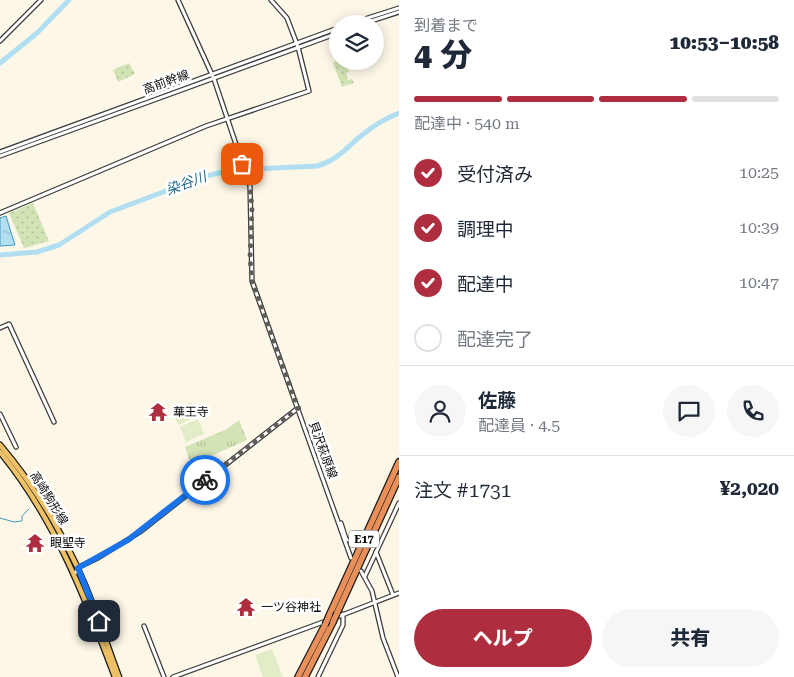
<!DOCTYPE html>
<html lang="ja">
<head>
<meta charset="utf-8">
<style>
	body { margin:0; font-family:"Roboto Serif","Noto Sans JP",serif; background:#f6f6f7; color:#1f2937; height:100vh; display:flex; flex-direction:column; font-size:19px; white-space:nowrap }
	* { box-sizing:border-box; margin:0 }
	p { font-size:16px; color:#747a83 }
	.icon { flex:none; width:28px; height:28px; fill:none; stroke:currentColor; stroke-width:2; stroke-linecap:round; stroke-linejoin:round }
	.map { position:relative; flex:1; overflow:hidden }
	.panel { display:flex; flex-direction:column; background:#fff; width:395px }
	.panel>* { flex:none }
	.fabs { position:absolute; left:329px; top:15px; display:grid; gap:10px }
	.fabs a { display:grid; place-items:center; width:55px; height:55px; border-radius:50%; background:#fff; box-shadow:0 2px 12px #0003; font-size:25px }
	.pin { position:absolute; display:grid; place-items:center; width:42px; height:42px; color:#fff; margin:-21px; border-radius:10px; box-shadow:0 2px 8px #0006 }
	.courier { position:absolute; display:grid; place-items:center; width:50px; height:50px; margin:-25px; border:4px solid #1a73e8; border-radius:50%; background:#fff; color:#222; box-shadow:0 1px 6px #0007 }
	.overview em { font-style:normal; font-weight:800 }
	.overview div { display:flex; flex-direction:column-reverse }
	.overview { display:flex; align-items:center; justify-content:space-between; height:85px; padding:0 15px }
	h1 { font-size:32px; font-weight:800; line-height:38px }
	.bar { display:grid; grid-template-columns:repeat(4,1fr); gap:8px 5px; align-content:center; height:60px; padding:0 15px }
	.bar i { height:6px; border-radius:4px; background:#e0e1e3 }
	.bar .current { background:#ae2e3f }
	.bar p { grid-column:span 4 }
	.line { display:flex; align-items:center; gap:12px; padding:0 15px; border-top:1px solid #e0e1e3 }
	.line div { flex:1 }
	.round { display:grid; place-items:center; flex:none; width:52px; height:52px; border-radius:26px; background:#f6f6f7 }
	ol { padding:0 15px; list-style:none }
	li { display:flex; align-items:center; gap:15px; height:55px }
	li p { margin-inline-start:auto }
	li .icon { padding:5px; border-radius:50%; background:#ae2e3f; color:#fff; stroke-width:4 }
	li:last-child { color:#747a83 }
	li i { width:28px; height:28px; border:2px solid #e0e1e3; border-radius:50% }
	.action { display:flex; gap:10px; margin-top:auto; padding:10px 15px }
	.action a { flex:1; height:58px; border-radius:30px; background:#ae2e3f; color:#fff; font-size:20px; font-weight:800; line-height:58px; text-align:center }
	.action a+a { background:#f6f6f7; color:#1f2937 }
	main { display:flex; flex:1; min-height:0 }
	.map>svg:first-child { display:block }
	.grass { fill:url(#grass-tufts) }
	.park { fill:url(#park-dots) }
	.pitch { fill:#e2ecc6 }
	.water { fill:url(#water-ripples); stroke:#3e99c2 }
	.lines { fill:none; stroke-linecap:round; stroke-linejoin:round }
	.stream { stroke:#3e99c2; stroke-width:1 }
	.river { stroke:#b1dff1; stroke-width:5 }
	.minor-casing { stroke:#3d3d3d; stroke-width:5.5 }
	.major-casing { stroke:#1b1b1b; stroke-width:7 }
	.highway-casing { stroke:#1b1b1b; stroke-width:8 }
	.minor { stroke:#fff; stroke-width:3 }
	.major { stroke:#eec167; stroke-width:4.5 }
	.highway { stroke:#e98f5a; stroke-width:5.5 }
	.highway-bridge-casing { stroke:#1b1b1b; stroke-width:8; stroke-linecap:butt }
	.highway-bridge { stroke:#e98f5a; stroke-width:5.5 }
	.done { stroke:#5f5d58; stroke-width:5; stroke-dasharray:0 9 }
	.route { stroke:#1a73e8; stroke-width:6 }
	.labels { text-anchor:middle; stroke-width:5; stroke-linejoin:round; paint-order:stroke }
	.shield { fill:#fff; stroke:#545454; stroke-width:1 }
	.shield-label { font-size:11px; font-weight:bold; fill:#0a0a0a }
	.street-label { font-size:12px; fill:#0a0a0a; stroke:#fff }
	.poi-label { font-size:12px; fill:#0a0a0a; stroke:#fff; text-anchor:start }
	.water-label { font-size:14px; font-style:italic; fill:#1e6990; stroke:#fff }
</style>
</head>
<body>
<main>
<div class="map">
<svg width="399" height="677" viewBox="0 0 399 677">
	<defs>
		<pattern id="grass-tufts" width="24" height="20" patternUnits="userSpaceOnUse" patternTransform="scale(1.25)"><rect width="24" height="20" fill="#d2e4b5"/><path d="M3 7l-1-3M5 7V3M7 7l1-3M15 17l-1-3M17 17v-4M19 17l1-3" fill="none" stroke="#b3c29a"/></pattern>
		<pattern id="park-dots" width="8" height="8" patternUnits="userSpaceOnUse" patternTransform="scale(1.25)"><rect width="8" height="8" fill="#d2e4b5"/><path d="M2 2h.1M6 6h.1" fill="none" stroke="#b3c29a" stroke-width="1.8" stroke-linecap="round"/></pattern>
		<pattern id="water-ripples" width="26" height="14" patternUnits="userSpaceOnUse" patternTransform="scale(1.25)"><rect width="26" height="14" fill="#b1dff1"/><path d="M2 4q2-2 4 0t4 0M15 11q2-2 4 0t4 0" fill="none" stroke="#97becd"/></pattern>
	</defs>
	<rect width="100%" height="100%" fill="#fdf7e8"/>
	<path class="grass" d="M239,420l8,20 -56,25 -6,-18 42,-18z"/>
	<g class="park">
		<path d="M337,60l8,1 4,11 -3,1 2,7 4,-1 2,4 -12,4 -9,-24z"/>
		<path d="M129,63l6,11 -17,8 -5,-12z"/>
		<path d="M33,203l16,38 -25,7 -15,-35z"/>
	</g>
	<g class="pitch">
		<path d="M191,402l6,14 -19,9 -6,-15z"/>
		<path d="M198,419l6,15 -18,8 -6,-15z"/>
		<path d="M272,649l11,28h-20l-8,-22z"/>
	</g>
	<path class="water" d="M6,216l9,29 -15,1v-28z"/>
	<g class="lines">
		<path class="stream" d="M0,518l14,4 8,-1v-5l7,-7"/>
		<g class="river">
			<path d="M0,63l37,-30 32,-33"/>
			<path d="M0,255l37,-3 22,-7 51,-33 93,-35 28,-7 86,-4c21,-6 29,-18 45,-31 11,-9 24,-17 37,-22"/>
		</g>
		<g class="minor-casing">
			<g id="minor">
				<path d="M178,0l36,79 36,107 2,95 99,277"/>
				<path d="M349,24l50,-16"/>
				<path d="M362,24l37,-12"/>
				<path d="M0,41l41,-41"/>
				<path d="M0,152l338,-124"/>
				<path d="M0,156l338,-123"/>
				<path d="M0,213l206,-87 103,-35 -11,-44 -11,-29 -16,-18"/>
				<path d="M0,328l9,-4 45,98"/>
				<path d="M0,414l16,33"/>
				<path d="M341,523l5,16 6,3"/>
				<path d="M376,552l17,43"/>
				<path d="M361,571l11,20 11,47 15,39"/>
				<path d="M75,573l6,-7 17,-8 42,-26 158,-124"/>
				<path d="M365,576l34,-73"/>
				<path d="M337,617l62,-24"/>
				<path d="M144,626l20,51"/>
				<path d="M173,677l153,-56"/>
				<path d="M318,677l25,-52v-11"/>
			</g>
		</g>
		<g class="major-casing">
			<g id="major">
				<path d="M0,445c40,47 73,105 94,163 9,23 16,46 25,69"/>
				<path d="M0,452c55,67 85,145 115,225"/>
			</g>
		</g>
		<g class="highway-casing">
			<g id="highway">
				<path d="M337,613l62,-136"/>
				<path d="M329,616l70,-154"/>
				<path d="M298,677l27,-52"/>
				<path d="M305,677l28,-55"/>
			</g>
		</g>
		<use href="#minor" class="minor"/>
		<use href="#major" class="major"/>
		<use href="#highway" class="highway"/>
		<g class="highway-bridge-casing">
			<g id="highway-bridge">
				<path d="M333,622l4,-9"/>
				<path d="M325,625l4,-9"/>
			</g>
		</g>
		<use href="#highway-bridge" class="highway-bridge"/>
	</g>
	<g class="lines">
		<path class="done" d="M205,480l93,-72 -46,-127 -2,-23 2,-50 -2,-22 -8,-22"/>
		<path class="route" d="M99,621l-21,-53 50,-28 77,-60"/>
	</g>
	<defs>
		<g id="temple-bare" transform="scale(1.5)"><path d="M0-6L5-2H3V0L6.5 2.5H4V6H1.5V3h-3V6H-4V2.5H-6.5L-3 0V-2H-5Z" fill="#ae2e3f" stroke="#fff" stroke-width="2.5" paint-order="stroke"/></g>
	</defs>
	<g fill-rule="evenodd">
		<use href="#temple-bare" x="158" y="412"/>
		<use href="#temple-bare" x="35" y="543"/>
		<use href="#temple-bare" x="246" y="607"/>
	</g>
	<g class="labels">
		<rect class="shield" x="349" y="530.5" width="30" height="17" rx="4"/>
		<g class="shield-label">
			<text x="364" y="543">E17</text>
		</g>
		<g class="street-label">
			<text transform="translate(166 82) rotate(-20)" y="4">高前幹線</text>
			<text transform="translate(323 450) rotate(70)" y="4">貝沢萩原線</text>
			<text transform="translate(49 498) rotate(58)" y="4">高崎駒形線</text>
		</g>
		<g class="poi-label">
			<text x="173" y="416">華王寺</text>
			<text x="50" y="547">眼聖寺</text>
			<text x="261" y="611">一ツ谷神社</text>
		</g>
		<g class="water-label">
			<text transform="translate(186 183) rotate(-20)" y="5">染谷川</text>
		</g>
	</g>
</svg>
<div class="fabs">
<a><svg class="icon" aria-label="layers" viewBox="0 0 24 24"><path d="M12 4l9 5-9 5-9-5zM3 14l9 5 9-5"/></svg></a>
</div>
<div class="pin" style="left:242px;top:164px;background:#ea580c"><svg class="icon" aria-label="bag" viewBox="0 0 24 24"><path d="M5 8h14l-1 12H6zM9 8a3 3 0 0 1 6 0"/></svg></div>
<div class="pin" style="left:99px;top:621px;background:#1f2937"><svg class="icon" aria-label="home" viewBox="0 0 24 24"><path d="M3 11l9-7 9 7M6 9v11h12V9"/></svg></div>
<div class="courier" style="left:205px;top:480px"><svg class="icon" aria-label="bike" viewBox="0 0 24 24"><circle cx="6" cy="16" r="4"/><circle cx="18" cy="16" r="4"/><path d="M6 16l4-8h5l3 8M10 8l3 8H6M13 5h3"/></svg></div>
</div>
<section class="panel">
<div class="overview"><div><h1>4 分</h1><p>到着まで</p></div><em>10:53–10:58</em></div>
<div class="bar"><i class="current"></i><i class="current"></i><i class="current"></i><i></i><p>配達中 · 540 m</p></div>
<ol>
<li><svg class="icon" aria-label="check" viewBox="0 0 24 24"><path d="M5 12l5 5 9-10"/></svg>受付済み<p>10:25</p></li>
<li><svg class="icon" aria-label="check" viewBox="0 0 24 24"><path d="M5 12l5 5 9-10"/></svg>調理中<p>10:39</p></li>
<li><svg class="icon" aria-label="check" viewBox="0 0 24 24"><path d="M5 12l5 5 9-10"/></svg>配達中<p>10:47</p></li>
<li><i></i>配達完了</li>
</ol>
<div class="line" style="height:90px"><a class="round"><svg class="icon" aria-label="person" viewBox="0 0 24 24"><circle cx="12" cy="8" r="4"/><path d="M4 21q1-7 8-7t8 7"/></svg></a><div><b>佐藤</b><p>配達員 · 4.5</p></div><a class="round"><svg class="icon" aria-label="chat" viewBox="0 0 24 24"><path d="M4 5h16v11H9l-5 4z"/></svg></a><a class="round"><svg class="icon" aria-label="phone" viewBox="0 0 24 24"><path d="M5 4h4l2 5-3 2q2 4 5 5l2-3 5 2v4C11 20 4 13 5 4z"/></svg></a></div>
<div class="line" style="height:65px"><div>注文 #1731</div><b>¥2,020</b></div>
<div class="action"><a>ヘルプ</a><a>共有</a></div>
</section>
</main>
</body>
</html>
